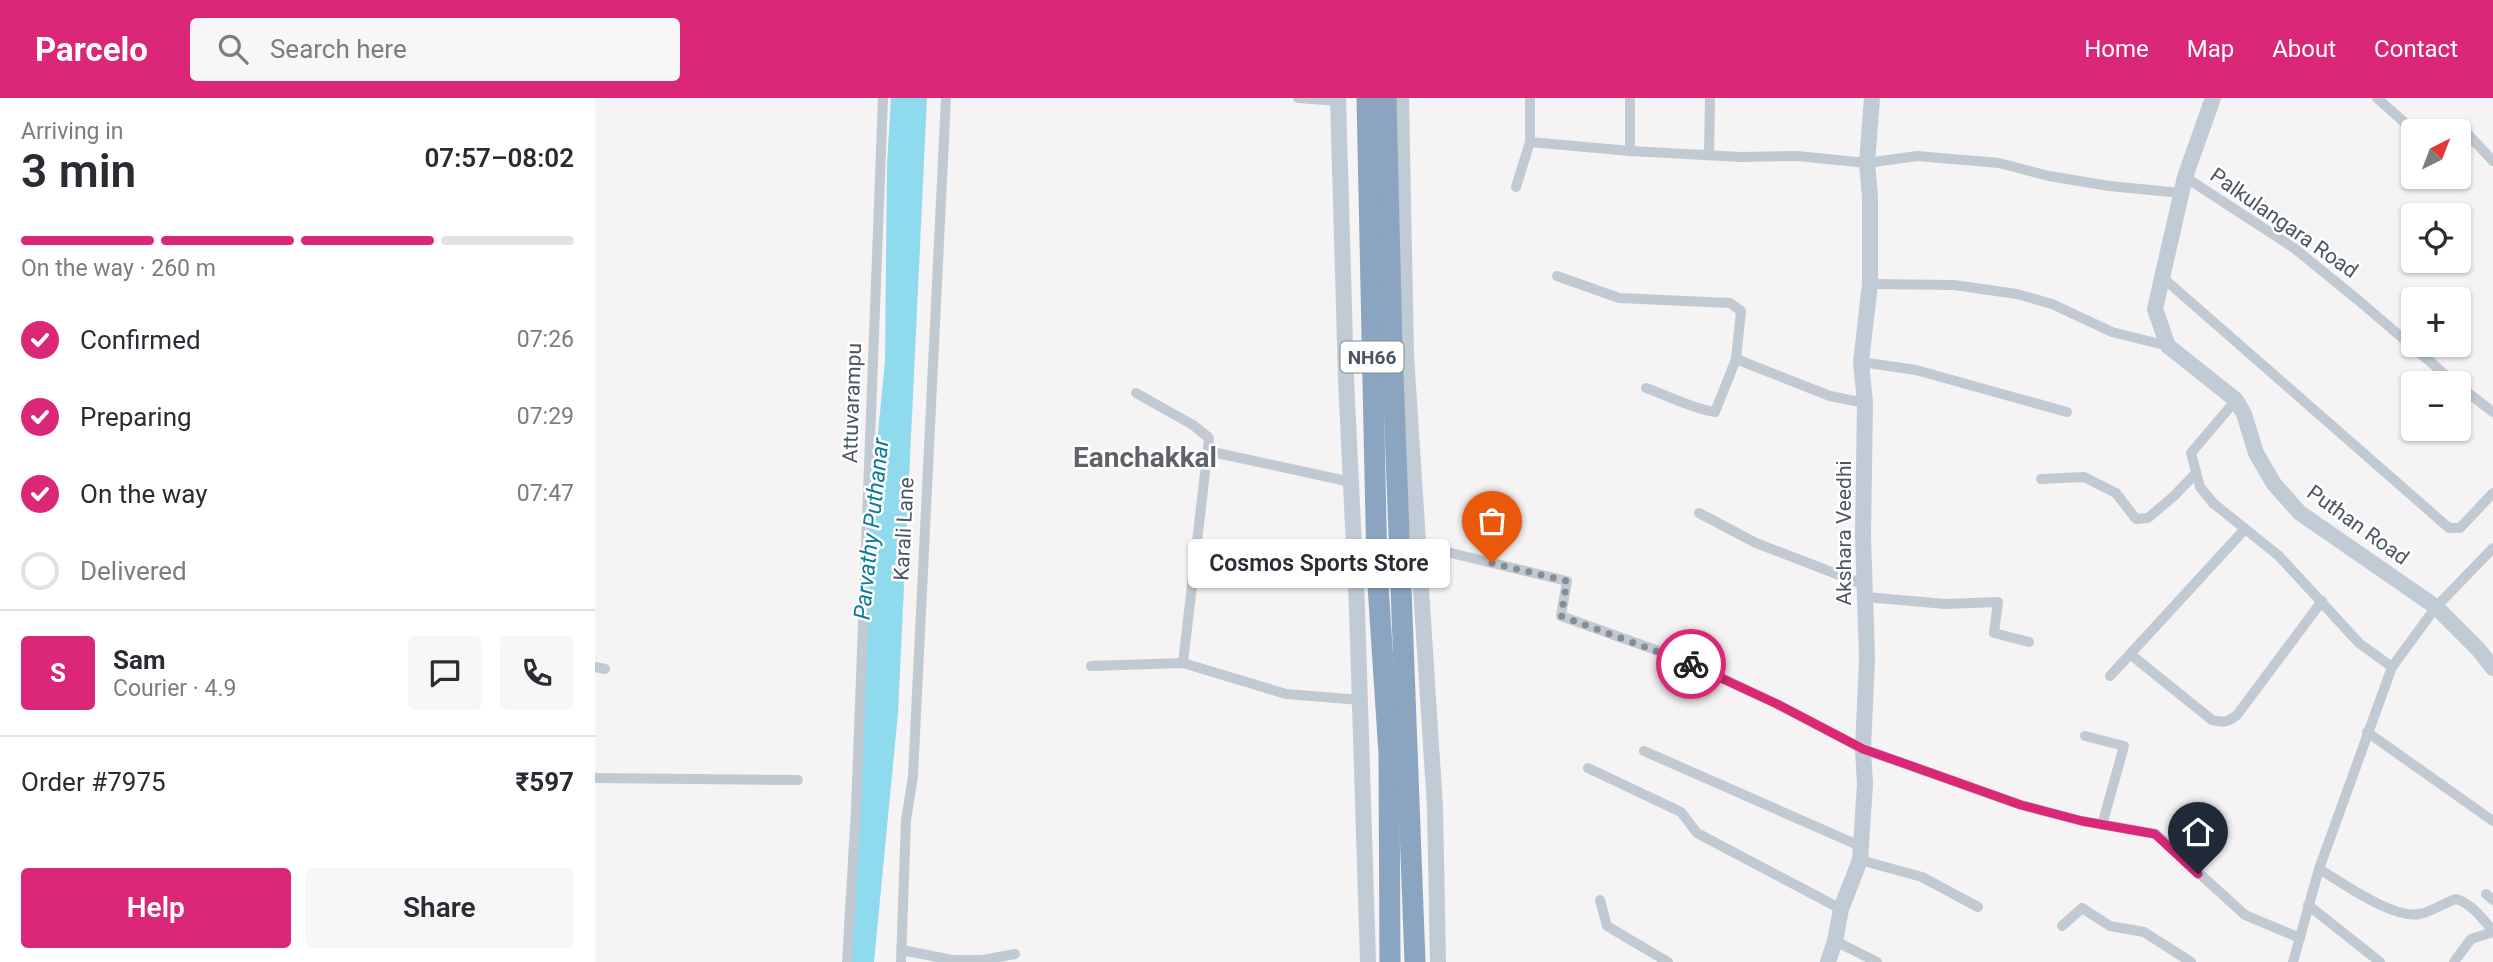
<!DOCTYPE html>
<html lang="en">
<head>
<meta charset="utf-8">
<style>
	body { margin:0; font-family:Roboto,sans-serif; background:#f7f7f7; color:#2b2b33; height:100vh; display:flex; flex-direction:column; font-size:26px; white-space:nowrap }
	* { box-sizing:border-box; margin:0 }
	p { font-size:23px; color:#7c7c81 }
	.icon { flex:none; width:38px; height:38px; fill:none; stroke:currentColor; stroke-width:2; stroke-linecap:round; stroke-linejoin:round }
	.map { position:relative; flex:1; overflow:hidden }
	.panel { display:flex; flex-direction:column; background:#fff; width:595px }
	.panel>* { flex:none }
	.needle { width:46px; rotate:42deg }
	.tools { position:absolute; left:1806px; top:21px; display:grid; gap:14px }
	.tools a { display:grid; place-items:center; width:70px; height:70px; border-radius:7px; background:#fff; box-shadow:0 2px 5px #0004; font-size:35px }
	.pin { position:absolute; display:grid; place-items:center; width:60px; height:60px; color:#fff; margin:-72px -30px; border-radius:50% 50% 50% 0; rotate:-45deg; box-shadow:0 0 7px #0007 }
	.pin .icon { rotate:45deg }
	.courier { position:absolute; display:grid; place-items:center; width:70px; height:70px; margin:-35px; border:5px solid #db2777; border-radius:50%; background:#fff; color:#222; box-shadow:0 2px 9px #0007 }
	.bubble { position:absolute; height:49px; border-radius:7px; background:#fff; box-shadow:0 2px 5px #0004; font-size:23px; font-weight:600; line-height:49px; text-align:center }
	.headline em { font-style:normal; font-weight:600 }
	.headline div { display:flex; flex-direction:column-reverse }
	.headline { display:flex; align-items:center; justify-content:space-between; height:119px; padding:0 21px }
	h1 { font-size:46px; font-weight:600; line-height:52px }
	.bar { display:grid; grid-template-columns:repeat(4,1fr); gap:10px 7px; align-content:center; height:84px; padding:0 21px }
	.bar i { height:9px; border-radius:5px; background:#e1e1e2 }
	.bar .selected { background:#db2777 }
	.bar p { grid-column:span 4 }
	.line { display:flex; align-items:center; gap:18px; padding:0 21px; border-top:2px solid #e1e1e2 }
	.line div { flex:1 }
	.round { display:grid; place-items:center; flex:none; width:74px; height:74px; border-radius:7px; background:#f7f7f7 }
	ol { padding:0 21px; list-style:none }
	li { display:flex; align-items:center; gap:21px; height:77px }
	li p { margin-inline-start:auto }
	li .icon { padding:7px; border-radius:50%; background:#db2777; color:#fff; stroke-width:4 }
	li:last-child { color:#7c7c81 }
	li i { width:38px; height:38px; border:4px solid #e1e1e2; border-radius:50% }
	.primary-button { display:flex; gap:14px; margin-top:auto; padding:14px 21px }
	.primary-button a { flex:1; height:80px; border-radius:7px; background:#db2777; color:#fff; font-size:28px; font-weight:600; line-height:80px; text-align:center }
	.primary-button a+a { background:#f7f7f7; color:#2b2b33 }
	header { display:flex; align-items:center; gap:42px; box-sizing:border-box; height:98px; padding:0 35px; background:#db2777; color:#fff }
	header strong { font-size:33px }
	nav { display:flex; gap:38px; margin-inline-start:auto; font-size:24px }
	.search { width:490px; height:63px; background:#f7f7f7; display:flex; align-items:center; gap:18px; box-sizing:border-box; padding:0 24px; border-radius:7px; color:#7c7c81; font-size:26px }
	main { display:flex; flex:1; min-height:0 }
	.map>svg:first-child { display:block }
	.water { fill:#90daee }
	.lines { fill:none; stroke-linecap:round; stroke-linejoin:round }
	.street { stroke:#c1cad2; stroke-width:10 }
	.secondary { stroke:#c1cbd6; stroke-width:16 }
	.highway { stroke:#8ba5c1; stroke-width:21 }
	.done { stroke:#868d94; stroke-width:7; stroke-dasharray:0 12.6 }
	.route { stroke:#db2777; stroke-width:9 }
	.labels { text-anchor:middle; stroke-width:5; stroke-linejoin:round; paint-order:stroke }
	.shield { fill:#fff; stroke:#808990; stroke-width:2 }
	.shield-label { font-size:19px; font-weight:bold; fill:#4a5661 }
	.street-label { font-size:21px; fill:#4a5661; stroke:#fff }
	.water-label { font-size:23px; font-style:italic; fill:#0c7c9b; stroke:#fff }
	.district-label { font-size:28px; font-weight:bold; fill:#5f6368; stroke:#fff }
</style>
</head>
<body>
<header>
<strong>Parcelo</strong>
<div class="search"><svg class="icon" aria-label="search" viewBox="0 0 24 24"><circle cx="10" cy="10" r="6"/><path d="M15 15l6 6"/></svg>Search here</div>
<nav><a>Home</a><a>Map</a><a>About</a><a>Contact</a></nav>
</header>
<main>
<section class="panel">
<div class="headline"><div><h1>3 min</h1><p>Arriving in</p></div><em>07:57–08:02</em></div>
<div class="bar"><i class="selected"></i><i class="selected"></i><i class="selected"></i><i></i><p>On the way · 260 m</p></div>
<ol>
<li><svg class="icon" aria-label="check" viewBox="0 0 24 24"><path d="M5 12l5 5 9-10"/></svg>Confirmed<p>07:26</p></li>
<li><svg class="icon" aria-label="check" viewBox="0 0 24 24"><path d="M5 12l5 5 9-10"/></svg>Preparing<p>07:29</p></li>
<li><svg class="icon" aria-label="check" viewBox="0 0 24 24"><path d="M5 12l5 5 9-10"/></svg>On the way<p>07:47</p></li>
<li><i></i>Delivered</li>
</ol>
<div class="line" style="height:126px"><b class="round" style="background:#db2777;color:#fff">S</b><div><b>Sam</b><p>Courier · 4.9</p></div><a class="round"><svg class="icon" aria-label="chat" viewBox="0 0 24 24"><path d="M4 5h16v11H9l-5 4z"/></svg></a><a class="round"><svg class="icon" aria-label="phone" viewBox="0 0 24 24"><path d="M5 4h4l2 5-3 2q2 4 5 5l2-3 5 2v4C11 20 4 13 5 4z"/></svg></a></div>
<div class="line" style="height:91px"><div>Order #7975</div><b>₹597</b></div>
<div class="primary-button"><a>Help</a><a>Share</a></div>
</section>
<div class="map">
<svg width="1898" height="864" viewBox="0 0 1898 864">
	<rect width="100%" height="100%" fill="#f5f3f3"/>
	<path class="water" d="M296,0h36l-29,615 -24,249h-27l13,-344 25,-257 2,-196z"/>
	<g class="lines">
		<g class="street">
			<path d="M703,0l40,3"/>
			<path d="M935,0v44l100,9 111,6 56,-1 70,7 50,-7 82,7 50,13 60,10 72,7"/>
			<path d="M1782,0l37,33"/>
			<path d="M1858,33l10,-2 30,32"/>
			<path d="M1035,53v-53"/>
			<path d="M1114,57l1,-57"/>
			<path d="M1590,79l109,71 64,52 97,83"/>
			<path d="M921,89l14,-45"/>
			<path d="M962,178l62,22 111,5 11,8 -5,48 94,37 35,7"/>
			<path d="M1567,179l287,251h11l33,-35"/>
			<path d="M1275,186l84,1 63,9 35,10 60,28 56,14"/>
			<path d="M1266,264l55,8 151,42"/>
			<path d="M1864,288l34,26"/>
			<path d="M1051,290c23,8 44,20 69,24l21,-53"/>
			<path d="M541,295l57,32 16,13 -26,225"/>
			<path d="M1641,302l-45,53 9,34 13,16 66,53 80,87 33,24"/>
			<path d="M613,353l143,31"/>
			<path d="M1446,381l43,-2 32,16 20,26 12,-1 26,-22 21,-22"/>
			<path d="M1104,415l57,30 109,42"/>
			<path d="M823,447l149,36 -6,35 120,43 96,45 86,45 158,56 61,16 74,13 89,81 55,23"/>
			<path d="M1271,499l79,7 53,-2 -4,31 35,9"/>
			<path d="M1535,556l82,66c11,3 16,2 25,-5l85,-114"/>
			<path d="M496,568l92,-3 103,31 74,6"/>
			<path d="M0,569l10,2"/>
			<path d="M1515,578l135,-147"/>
			<path d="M1772,634l126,89"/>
			<path d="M1490,638l39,10 -22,79"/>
			<path d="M1049,653l216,95"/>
			<path d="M993,670l93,44 16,21 144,76"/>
			<path d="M0,680l203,2"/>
			<path d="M1265,762l62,17 56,30"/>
			<path d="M1724,771c24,14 73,50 101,45 13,-3 24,-11 36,-15 16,5 26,19 37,32"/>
			<path d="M1891,796l7,6"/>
			<path d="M1005,802l7,26 61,36"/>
			<path d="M1713,807l72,57"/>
			<path d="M1467,828l20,-18 28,18 34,6 47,30"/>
			<path d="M1240,843l42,21"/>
			<path d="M307,852l50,10h31l32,-6"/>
			<path d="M252,864l9,-153 27,-711"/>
			<path d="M306,864l5,-142 7,-44 33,-678"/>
			<path d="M1698,864l26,-93 73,-202 44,-60 57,-59"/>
			<path d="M1859,864l17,-23 22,-7"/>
		</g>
		<g class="secondary">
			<path d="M743,0l8,281 11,230 11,353"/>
			<path d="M806,0l5,257 29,452 3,155"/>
			<path d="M1618,0l-28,79 -30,132 13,37 68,54 8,14 12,39 18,31 26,29 136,94 42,42 15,19"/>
			<path d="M1233,864l7,-21 6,-32 19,-49 5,-76 -2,-35 4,-91 -4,-122 2,-133 -4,-41 9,-78v-87l-3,-34 5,-65"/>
		</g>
		<g class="highway">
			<path d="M772,0l10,472 12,184 1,208"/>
			<path d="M791,0l6,249 23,615"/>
		</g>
	</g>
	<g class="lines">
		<path class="done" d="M897,465l75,18 -6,35 130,48"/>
		<path class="route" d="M1096,566l86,40 86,45 40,14 118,42 61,16 73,13 43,40"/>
	</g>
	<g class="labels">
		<rect class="shield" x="745.5" y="243.5" width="63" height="31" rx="5"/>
		<g class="shield-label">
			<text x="777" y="266">NH66</text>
		</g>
		<g class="street-label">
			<text transform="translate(1689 125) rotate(35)" y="7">Palkulangara Road</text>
			<text transform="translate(257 305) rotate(-88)" y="7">Attuvarampu</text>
			<text transform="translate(1763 427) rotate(36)" y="7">Puthan Road</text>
			<text transform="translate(309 431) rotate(-87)" y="7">Karali Lane</text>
			<text transform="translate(1249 435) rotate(-90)" y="7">Akshara Veedhi</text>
		</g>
		<g class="water-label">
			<text transform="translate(276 431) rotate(-84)" y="8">Parvathy Puthanar</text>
		</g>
		<g class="district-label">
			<text x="550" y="369">Eanchakkal</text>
		</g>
	</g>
</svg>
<div class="tools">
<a><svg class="needle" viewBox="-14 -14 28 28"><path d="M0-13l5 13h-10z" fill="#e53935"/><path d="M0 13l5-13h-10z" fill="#7c7c81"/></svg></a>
<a><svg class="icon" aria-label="locate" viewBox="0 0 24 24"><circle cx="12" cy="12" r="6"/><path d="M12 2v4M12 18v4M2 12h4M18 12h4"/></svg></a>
<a>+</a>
<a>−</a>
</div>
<div class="pin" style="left:897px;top:465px;background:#ea580c"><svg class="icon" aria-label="bag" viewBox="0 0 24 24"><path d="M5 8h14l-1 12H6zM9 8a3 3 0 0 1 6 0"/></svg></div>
<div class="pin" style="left:1603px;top:776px;background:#1f2937"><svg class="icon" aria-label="home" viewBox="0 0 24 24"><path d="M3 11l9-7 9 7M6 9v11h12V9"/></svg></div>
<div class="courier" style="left:1096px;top:566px"><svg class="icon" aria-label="bike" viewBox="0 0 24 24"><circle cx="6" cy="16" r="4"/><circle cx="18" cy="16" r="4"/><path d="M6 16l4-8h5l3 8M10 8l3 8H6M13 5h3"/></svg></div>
<div class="bubble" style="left:593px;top:441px;width:262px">Cosmos Sports Store</div>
</div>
</main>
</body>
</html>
